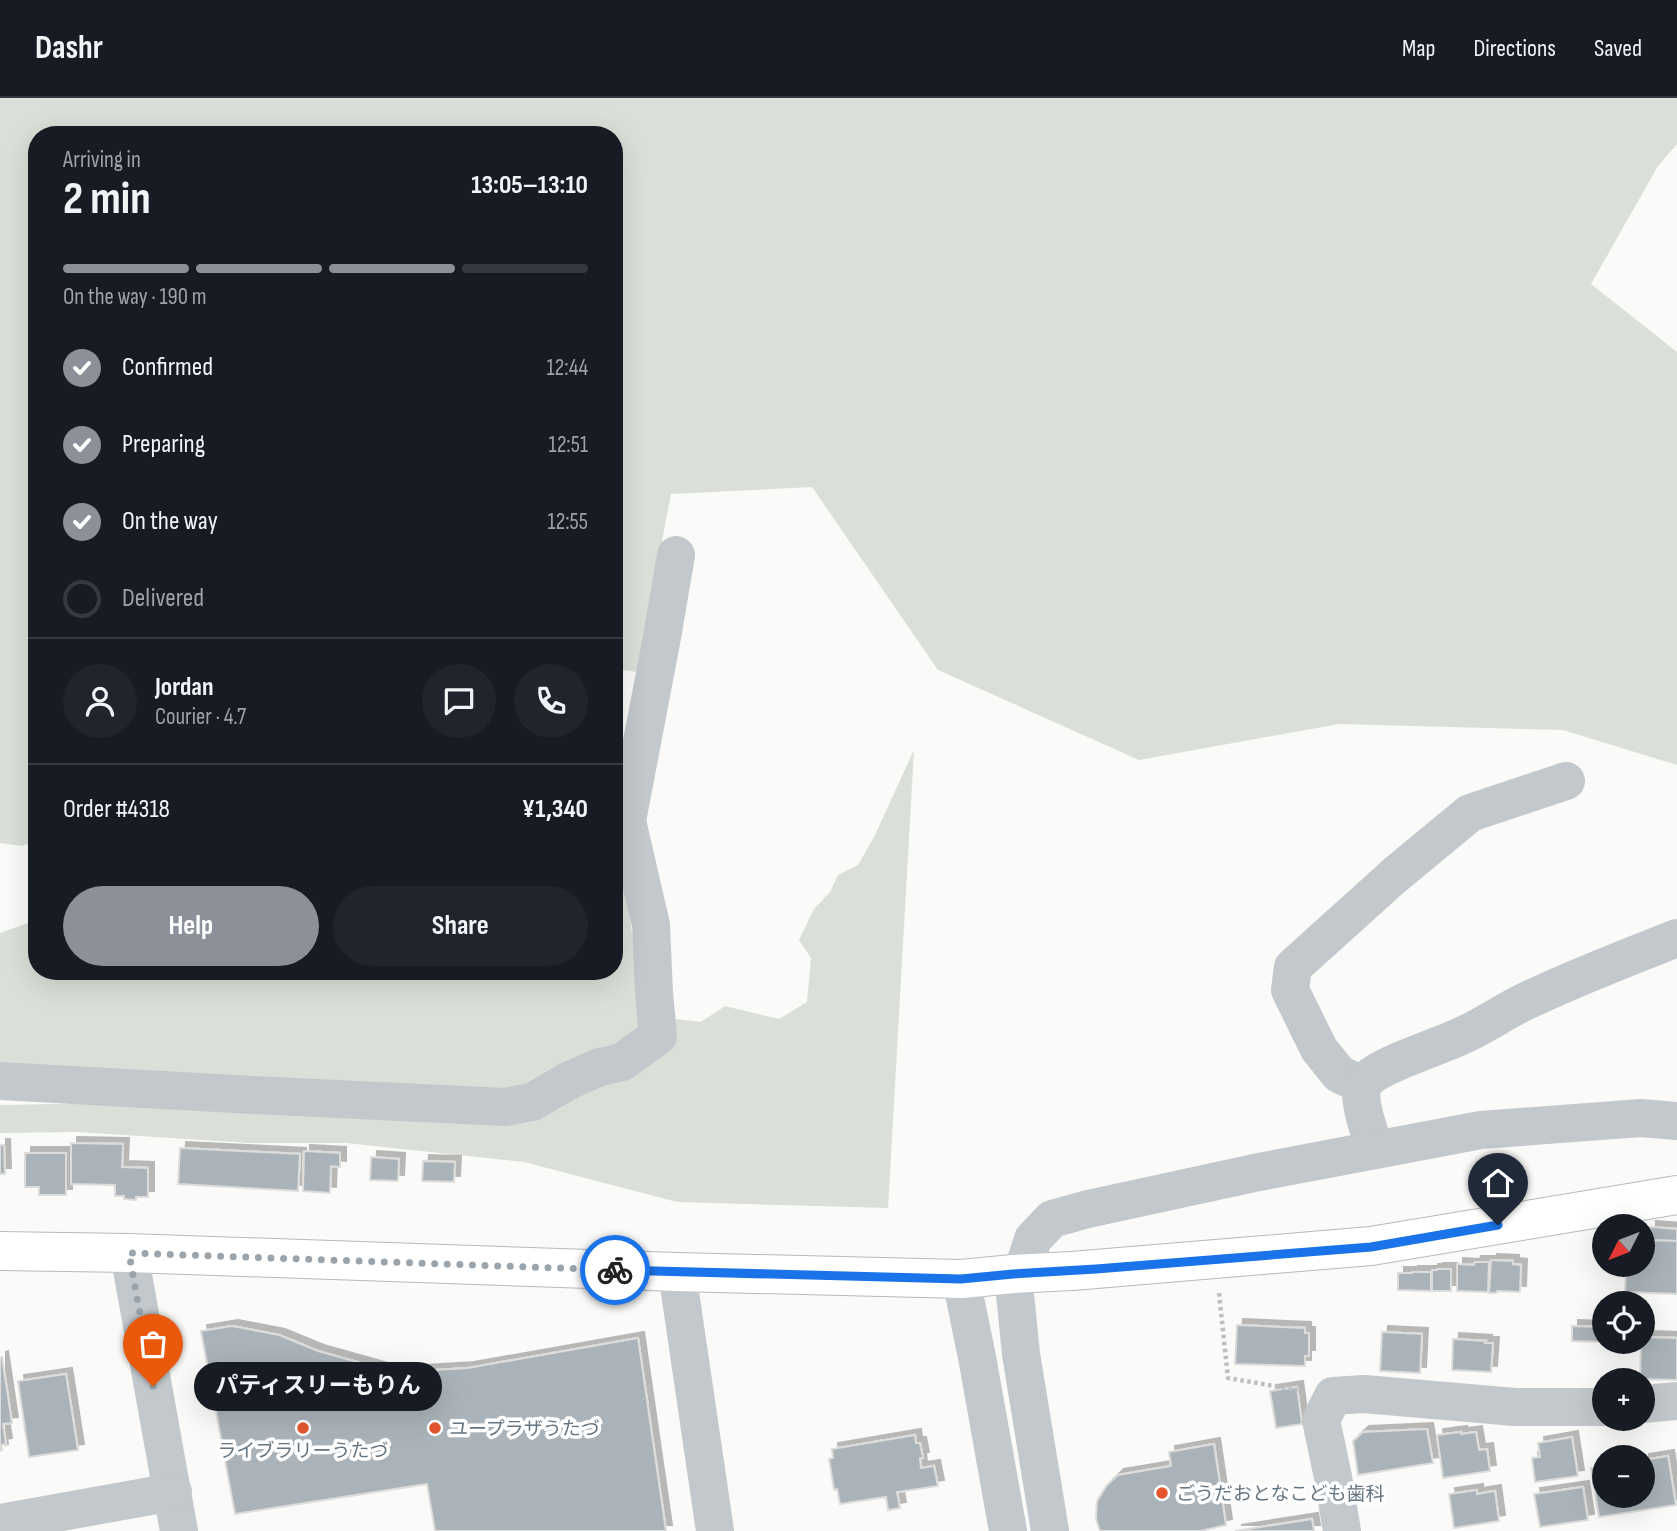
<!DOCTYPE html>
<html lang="en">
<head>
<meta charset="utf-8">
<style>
	body { margin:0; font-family:"Sofia Sans Condensed","Noto Sans JP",sans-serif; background:#20242c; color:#f1f3f6; height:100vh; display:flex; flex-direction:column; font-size:26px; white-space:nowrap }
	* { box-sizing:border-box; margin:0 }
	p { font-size:23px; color:#9ea1a6 }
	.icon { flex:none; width:38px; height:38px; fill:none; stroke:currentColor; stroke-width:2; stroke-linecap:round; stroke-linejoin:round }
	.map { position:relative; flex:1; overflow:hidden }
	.panel { position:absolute; left:28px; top:28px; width:595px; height:854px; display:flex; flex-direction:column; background:#171b24; border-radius:28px; box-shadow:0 7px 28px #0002 }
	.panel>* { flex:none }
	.needle { width:46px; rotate:228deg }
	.fabs { position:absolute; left:1592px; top:1116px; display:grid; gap:14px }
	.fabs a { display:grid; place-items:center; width:63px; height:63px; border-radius:50%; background:#171b24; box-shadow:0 7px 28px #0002; font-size:35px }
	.pin { position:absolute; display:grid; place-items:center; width:60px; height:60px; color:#fff; margin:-72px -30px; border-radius:50% 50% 50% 0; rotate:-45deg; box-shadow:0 0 7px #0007 }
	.pin .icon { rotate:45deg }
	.courier { position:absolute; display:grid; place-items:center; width:70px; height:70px; margin:-35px; border:5px solid #1a73e8; border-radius:50%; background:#fff; color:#222; box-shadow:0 2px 9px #0007 }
	.bubble { position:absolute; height:49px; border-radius:24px; background:#171b24; box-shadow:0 7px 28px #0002; font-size:23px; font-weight:700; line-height:49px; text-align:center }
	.overview em { font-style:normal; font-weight:700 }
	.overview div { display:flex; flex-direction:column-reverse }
	.overview { display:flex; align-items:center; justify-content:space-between; height:119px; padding:0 35px }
	h1 { font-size:46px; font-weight:700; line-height:52px }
	.bar { display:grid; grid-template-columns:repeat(4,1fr); gap:10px 7px; align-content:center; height:84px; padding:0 35px }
	.bar i { height:9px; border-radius:5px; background:#363941 }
	.bar .on { background:#8c9099 }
	.bar p { grid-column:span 4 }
	.line { display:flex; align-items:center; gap:18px; padding:0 35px; border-top:2px solid #363941 }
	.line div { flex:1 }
	.round { display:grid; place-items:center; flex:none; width:74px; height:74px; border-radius:37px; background:#20242c }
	ol { padding:0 35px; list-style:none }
	li { display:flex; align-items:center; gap:21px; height:77px }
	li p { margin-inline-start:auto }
	li .icon { padding:7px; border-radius:50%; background:#8c9099; color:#fff; stroke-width:4 }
	li:last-child { color:#9ea1a6 }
	li i { width:38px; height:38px; border:4px solid #363941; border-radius:50% }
	.action { display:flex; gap:14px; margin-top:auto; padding:14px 35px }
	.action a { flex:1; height:80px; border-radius:42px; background:#8c9099; color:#fff; font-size:28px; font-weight:700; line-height:80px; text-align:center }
	.action a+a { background:#20242c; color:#f1f3f6 }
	header { display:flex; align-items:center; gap:42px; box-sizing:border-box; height:98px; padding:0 35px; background:#171b24; border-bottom:2px solid #363941 }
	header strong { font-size:33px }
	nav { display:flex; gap:38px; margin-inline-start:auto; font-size:24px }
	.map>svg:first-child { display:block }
	.green { fill:#dadfd7 }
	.building { fill:#aab3b9; stroke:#dcdcda; stroke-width:2; filter:url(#shadow) }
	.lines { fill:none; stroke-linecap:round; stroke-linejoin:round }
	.major-casing { stroke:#b5babe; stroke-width:40 }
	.path { stroke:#bbbfc2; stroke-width:4.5; stroke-dasharray:3.5 3.5; stroke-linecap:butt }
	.minor { stroke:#c3c8cc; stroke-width:38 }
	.major { stroke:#fff; stroke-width:38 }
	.done { stroke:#99a4ac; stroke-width:7; stroke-dasharray:0 12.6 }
	.route { stroke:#1a73e8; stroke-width:9 }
	.poi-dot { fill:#e4572e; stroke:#fff; stroke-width:2.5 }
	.labels { text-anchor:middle; stroke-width:7; stroke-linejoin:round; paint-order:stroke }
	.poi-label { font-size:19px; fill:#657683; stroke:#fff; text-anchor:start }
</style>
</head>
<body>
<header>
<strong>Dashr</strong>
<nav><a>Map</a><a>Directions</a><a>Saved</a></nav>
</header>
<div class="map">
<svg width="1677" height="1433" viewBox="0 0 1677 1433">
	<defs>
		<filter id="shadow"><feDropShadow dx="6" dy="-6" stdDeviation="0" flood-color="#0004"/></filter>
	</defs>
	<rect width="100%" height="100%" fill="#fafaf8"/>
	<g class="green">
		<path d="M0,0h1677v46l-19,22 -67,118 86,68v413l-114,-35 -224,-6 -200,36 -201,-90 -126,-183 -141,7 -34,178 -23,-3v-534h-577v705l-15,6 -22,-3z"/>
		<path d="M914,652l-26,458 -211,-6 -153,-40 -178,-19h-97l-172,-11 -77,1v-28l165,-3 355,14 146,-98 35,4 24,-16 54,13 28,-17 4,-44 -12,-18 15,-31 16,-17 8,-17 20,-10 16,-28z"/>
		<path d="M614,713l32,218 -118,61 -528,-11v-146l36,-13 1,51h577z"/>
	</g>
	<g class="building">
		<path d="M71,1045l52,1 -1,23 26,1v29h-12v3l-12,-1v-3h-9v-11l-44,-1z"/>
		<path d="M0,1047h4l1,29h-5z"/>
		<path d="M180,1050l120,6 -2,37 -120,-7z"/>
		<path d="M304,1053l36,2v14l-9,-1 -1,27 -27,-2z"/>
		<path d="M25,1055h41v42h-27v-8h-14z"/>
		<path d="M371,1059l28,2 -1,22 -28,-1z"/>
		<path d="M423,1063l32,1 -1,20 -32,-1z"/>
		<path d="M1650,1129l27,2v12l-27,-1z"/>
		<path d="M1643,1142l34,1v53l-52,-2 1,-27h17z"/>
		<path d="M1491,1162l22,1v3l8,1 -1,27 -23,-1 -1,2h-7z"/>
		<path d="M1475,1164h14l-1,30 -31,-1v-27l17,1z"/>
		<path d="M1437,1171h14v22h-19v-21h5z"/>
		<path d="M1412,1174h19v19l-33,-1v-17h14z"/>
		<path d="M1237,1227l68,3v5h4v23h-4v10l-70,-2z"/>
		<path d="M232,1228l47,9 39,16 64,18 37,2 49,-3 170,-30 28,193h-231l-8,-47 -192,30 -34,-183z"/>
		<path d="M1572,1228l29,1v15l-29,-1z"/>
		<path d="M1382,1234l40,2 -2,39 -40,-2z"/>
		<path d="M1643,1239l34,1v42l-37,-1 1,-37h2z"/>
		<path d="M1453,1241l33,2 -1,2h8l-2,29 -39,-2z"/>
		<path d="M2,1259l10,66 -9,1 3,20 -5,1 1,5 -2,1v-93z"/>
		<path d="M66,1276l12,76 -49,7 -11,-76z"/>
		<path d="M1297,1289l5,37 -26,4 -6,-37z"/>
		<path d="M1427,1331l6,34 -75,12 -5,-34 10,-9z"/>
		<path d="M1461,1334v2l15,-2 3,18 8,-1 3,22 -47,7 -6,-43z"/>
		<path d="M915,1337l1,8h4l3,15h-3l1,10 13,-2 4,20 -41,6 3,16 -12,2 -2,-13 -46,7 -3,-15 -3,1 -5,-31 4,-1 -1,-9z"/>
		<path d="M1572,1339l6,39 -43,6 -3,-24 8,-1 -2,-14z"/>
		<path d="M1214,1346l12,81 -25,6h-101l-4,-12 1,-18 10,-16 11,-10 53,-9 -2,-14z"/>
		<path d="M1668,1358l8,49 -77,12 -8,-49 14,-2v30h38v-36z"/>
		<path d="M1583,1389l5,33 -48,7 -6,-33z"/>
		<path d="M1477,1392v4l18,-3 4,30 -45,7 -5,-34z"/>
		<path d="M1312,1421l2,12h-79z"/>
	</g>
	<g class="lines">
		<g class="major-casing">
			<path id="major" d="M0,1153l129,2 548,19 284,7 52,-5 59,-3 299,-25 306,-51"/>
		</g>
		<path class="path" d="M1219,1195l9,85 70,12"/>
		<g class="minor">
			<path d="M0,983l253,14 252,12 27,-5 38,-22 30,-13 22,-5 36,-26 -4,-43 -3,-68 -24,-104 35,-184 14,-82"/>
			<path d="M1362,987l-23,-11 -20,-25 -29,-59 3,-23 102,-92 75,-62 96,-32"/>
			<path d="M1375,1052c-4,-15 -20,-53 -11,-67 11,-17 74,-36 95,-46 21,-9 40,-22 61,-33 51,-25 104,-45 157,-66"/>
			<path d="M129,1155l50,278"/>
			<path d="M677,1174l38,259"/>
			<path d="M1022,1175l11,-34 19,-20 36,-10 171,-37 222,-42 160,-12 36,3"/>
			<path d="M1013,1176l8,80 29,177"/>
			<path d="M961,1181l16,78 31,174"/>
			<path d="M1643,1306l34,-3"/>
			<path d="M0,1425l173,-31"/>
			<path d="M1342,1433l-9,-54 -12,-57 12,-24 31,-2 151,13h90"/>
		</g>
		<use href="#major" class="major"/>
	</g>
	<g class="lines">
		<path class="done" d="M153,1288l-24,-133 486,17"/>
		<path class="route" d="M615,1172l346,9 52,-5 83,-5 275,-22 127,-22"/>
	</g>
	<g class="poi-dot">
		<circle cx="303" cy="1330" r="7"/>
		<circle cx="435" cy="1330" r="7"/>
		<circle cx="1162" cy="1395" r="7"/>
	</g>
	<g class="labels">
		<g class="poi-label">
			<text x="449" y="1337">ユープラザうたづ</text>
			<text x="303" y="1359" text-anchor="middle">ライブラリーうたづ</text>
			<text x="1176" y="1402">ごうだおとなこども歯科</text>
		</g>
	</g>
</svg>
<div class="fabs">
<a><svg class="needle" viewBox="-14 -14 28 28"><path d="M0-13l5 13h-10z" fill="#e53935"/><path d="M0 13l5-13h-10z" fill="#9ea1a6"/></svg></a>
<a><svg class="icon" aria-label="locate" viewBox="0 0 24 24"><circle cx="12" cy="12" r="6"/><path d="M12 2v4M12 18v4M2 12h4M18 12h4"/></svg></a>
<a>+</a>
<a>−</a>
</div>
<div class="pin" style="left:153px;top:1288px;background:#ea580c"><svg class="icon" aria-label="bag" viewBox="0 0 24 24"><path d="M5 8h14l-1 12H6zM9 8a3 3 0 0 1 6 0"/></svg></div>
<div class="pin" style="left:1498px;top:1127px;background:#1f2937"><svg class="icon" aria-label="home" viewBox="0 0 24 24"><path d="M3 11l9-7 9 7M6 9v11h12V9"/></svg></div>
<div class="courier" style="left:615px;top:1172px"><svg class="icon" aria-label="bike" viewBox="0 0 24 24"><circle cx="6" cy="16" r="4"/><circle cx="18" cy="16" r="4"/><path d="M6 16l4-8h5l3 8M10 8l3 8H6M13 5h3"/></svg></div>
<div class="bubble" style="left:194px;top:1264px;width:248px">パティスリーもりん</div>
<section class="panel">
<div class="overview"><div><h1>2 min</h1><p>Arriving in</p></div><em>13:05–13:10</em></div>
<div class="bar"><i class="on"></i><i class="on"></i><i class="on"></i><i></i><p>On the way · 190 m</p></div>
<ol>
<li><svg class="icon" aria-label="check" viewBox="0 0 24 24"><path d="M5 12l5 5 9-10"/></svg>Confirmed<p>12:44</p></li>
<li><svg class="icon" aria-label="check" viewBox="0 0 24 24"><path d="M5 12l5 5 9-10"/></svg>Preparing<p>12:51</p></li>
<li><svg class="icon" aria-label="check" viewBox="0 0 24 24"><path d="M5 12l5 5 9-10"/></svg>On the way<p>12:55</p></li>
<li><i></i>Delivered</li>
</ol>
<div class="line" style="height:126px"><a class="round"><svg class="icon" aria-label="person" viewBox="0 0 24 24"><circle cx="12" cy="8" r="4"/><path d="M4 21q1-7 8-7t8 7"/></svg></a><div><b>Jordan</b><p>Courier · 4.7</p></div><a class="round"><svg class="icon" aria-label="chat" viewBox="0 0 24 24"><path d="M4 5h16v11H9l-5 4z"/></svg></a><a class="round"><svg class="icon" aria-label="phone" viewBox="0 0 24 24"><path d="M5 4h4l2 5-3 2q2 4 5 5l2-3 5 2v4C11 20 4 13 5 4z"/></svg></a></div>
<div class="line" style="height:91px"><div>Order #4318</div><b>¥1,340</b></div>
<div class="action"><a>Help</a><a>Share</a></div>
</section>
</div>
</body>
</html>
